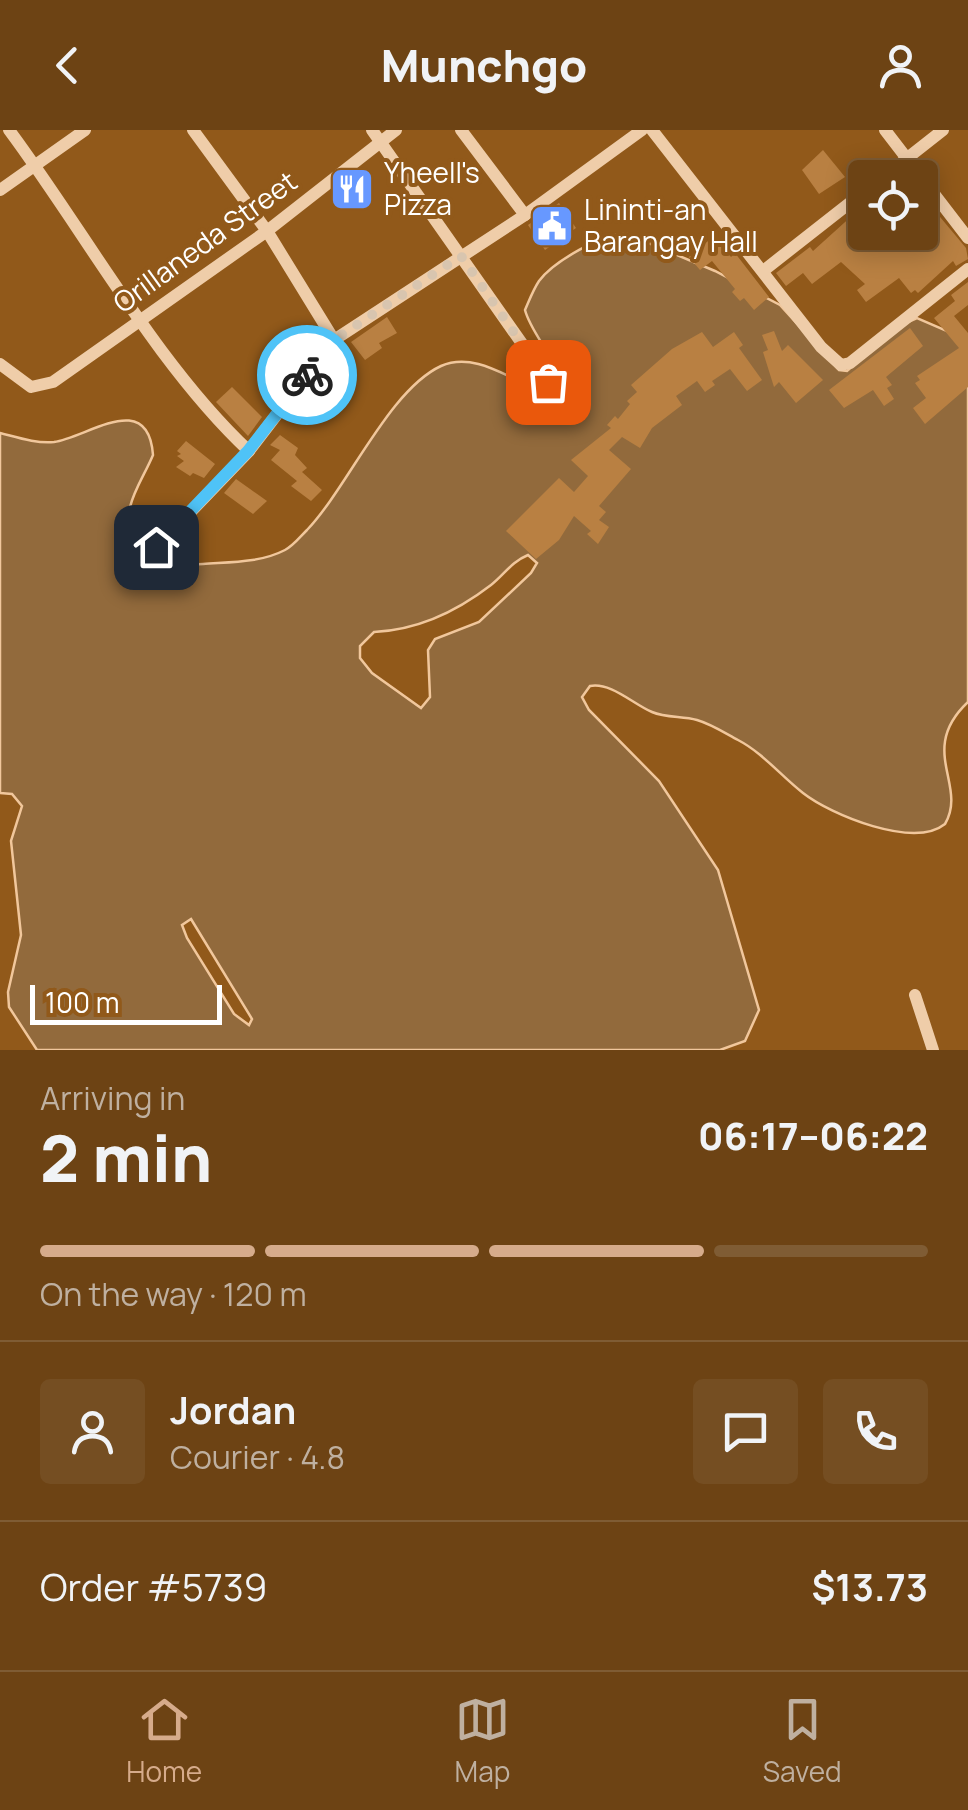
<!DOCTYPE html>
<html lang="en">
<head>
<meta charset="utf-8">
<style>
	body { margin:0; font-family:Manrope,sans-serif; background:#754e22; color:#f1f3f6; height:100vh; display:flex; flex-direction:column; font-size:38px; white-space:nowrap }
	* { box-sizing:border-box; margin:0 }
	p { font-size:32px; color:#bfb0a0 }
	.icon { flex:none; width:55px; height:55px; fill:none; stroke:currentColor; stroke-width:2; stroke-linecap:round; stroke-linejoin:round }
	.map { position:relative; height:920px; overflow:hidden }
	.drawer { display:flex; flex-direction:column; background:#6d4314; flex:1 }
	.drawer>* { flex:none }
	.tools { position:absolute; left:848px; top:30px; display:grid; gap:20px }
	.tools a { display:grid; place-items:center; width:90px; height:90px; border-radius:10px; background:#6d4314; box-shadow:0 5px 25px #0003,0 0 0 2px #7f5c34; font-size:50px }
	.scale { position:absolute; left:30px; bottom:25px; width:192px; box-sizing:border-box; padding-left:10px; border:5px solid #fff; border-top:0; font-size:28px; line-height:35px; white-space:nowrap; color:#fff; -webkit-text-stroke:8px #91591a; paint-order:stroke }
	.pin { position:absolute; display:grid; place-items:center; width:85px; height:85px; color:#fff; margin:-42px; border-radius:20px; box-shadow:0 5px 15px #0006 }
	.courier { position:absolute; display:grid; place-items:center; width:100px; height:100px; margin:-50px; border:8px solid #4fc3f7; border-radius:50%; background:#fff; color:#222; box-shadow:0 2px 12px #0007 }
	.summary em { font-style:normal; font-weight:800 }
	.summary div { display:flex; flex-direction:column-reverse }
	.summary { display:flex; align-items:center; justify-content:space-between; height:170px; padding:0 40px }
	h1 { font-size:65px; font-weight:800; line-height:75px }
	.bar { display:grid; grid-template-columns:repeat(4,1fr); gap:15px 10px; align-content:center; height:120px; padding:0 40px }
	.bar i { height:12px; border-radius:8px; background:#7f5c34 }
	.bar .active { background:#d6ab8b }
	.bar p { grid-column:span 4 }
	.line { display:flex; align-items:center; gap:25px; padding:0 40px; border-top:2px solid #7f5c34 }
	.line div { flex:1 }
	.round { display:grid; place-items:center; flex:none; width:105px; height:105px; border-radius:10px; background:#754e22 }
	header { display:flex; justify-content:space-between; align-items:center; height:130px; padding:0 40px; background:#6d4314; font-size:45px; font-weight:800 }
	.tab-bar { display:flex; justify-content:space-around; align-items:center; height:140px; border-top:2px solid #7f5c34; background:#6d4314; font-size:28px; color:#bfb0a0 }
	.tab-bar a { display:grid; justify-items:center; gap:5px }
	.tab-bar .active { color:#d6ab8b }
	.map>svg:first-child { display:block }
	.water { fill:#926a3c; stroke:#f1c79c; stroke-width:2.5; fill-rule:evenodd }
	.building { fill:#b98042 }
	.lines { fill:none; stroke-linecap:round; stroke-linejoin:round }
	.minor { stroke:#efcda9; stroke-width:12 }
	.done { stroke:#d8c5af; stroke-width:10; stroke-dasharray:0 18 }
	.route { stroke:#4fc3f7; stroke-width:12 }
	.labels { text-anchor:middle; stroke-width:8; stroke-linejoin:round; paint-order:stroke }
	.poi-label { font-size:28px; fill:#fff; stroke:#91591a; text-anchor:start }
	.street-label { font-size:28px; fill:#fff; stroke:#91591a }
</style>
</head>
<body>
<header><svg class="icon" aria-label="back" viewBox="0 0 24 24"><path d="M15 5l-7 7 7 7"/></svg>Munchgo<svg class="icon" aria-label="person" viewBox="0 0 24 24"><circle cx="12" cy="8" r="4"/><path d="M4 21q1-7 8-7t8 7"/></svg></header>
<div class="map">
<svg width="968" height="920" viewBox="0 0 968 920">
	<rect width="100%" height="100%" fill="#91591a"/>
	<path class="water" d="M627,104l88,37 65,34 59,65 8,1 52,-45 18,-8 51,22v362c-51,48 0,83 -23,122 -31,25 -114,-9 -142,-31 -22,-17 -40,-40 -65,-53 -13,-7 -27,-16 -41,-20 -15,-4 -31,-2 -45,-8 -19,-8 -41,-30 -62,-26l-8,11 7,13 70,71 59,89 41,140 -14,31 -25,9h-683l-28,-43 -1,-15 13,-57 -10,-94 11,-35 -10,-12 -12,-1v-360c16,4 37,11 54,9 34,-5 94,-53 99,13 -11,27 -36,57 -18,84 15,22 43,27 68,25 27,-2 57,-1 82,-14 8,-4 15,-13 22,-20 41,-43 82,-140 134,-164 38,-17 77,21 114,29l5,-3c4,-27 -28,-55 -35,-82 4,-9 8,-20 14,-29 14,-19 65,-49 88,-47zM528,425l9,8 -6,10 -52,49 -44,17 -7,11 2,47 -9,11 -49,-35 -12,-15v-12l14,-14c44,-2 82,-20 117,-47 13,-10 20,-23 37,-30zM191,789l61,100 -3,6 -15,-11 -47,-76 -5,-13z"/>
	<g class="building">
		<path d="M823,20l22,27 -26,17 -17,-24z"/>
		<path d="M920,63l46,55 2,11 -12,7 -3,-5 -35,32 -3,-3 -4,3 -12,-15 -33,24 -9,-12 8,-6 -24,-22 -29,22 -9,-11 -17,13 -10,-13 34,-26 3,4 52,-47v28h55z"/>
		<path d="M559,73l17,25 -31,22 -17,-25z"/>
		<path d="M714,106l17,21 4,-4 34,44 -15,13 -10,-12 -4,3 -8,-9 3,-3 -23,-28 -12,9 -11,-13z"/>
		<path d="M968,152v23l-14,11 14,17v54l-43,37 -12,-16 13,-10 -11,-15 5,-3 -3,-4 42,-28 -25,-30 21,-17 -4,-6z"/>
		<path d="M387,187l10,16 -18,10 3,5 -17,12 -14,-18z"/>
		<path d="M910,198l13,18 -37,31 6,8 -5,3 7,11 -10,7 -11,-16 -29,18 -15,-18z"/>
		<path d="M774,201l8,20 6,-6 35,35 -27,23 -17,-21 -5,5 -11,-35 5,-2 -6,-15z"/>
		<path d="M702,202l11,15 21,-15 9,13 -4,3 23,32 -15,11 -17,-22 -18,12 3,4 -10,7 -8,-11 -21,15 6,9 -30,23 -12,20 -18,-11 -13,13 22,19 -32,37 7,6 -7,8 10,7 -11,17 -11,-10 4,-3 -17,-15 -15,24 -23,19 -30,-28 53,-53 15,14 14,-16 -17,-16 40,-32 -4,-3 8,-9 3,3 12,-15 -3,-3 10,-9 -6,-7 41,-36z"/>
		<path d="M232,257l30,30 -14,19 -32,-34z"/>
		<path d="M280,305l18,13 -3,7 12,13 -5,4 20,18 -11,11 -20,-15 6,-5 -26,-21 9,-10 -10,-5z"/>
		<path d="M186,311l29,23 -11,14 -11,-5 -3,3 -14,-9 8,-6 -7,-5 4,-2 -4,-3z"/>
		<path d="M236,349l31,22 -14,13 -29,-21z"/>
	</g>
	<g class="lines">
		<g class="minor">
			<path d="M9,0c76,102 148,235 240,321"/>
			<path d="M193,0l74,101 67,109"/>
			<path d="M372,0l177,252"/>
			<path d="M461,0l64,85"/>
			<path d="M652,0l169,217 20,18 9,-2 118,-94"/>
			<path d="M885,0l83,108"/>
			<path d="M882,48l61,-48"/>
			<path d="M0,60l85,-60"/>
			<path d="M763,141l102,-80"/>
			<path d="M0,234l31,23 22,-5 214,-151 129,-101"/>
			<path d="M157,417l92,-96 85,-111 191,-125 117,-85"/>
			<path d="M915,865l18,55"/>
		</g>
	</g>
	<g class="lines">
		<path class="done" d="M307,245l27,-35 127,-84 87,126"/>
		<path class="route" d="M156,417l92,-96 59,-76"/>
	</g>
	<defs>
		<g id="restaurant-square" transform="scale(2.25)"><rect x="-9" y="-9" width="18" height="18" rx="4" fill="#6798ff" stroke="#91591a"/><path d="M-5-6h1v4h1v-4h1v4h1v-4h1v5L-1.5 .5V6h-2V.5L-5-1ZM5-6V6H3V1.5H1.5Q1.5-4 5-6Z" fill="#fff"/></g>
		<g id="civic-square" transform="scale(2.25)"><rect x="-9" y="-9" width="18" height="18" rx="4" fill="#6798ff" stroke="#91591a"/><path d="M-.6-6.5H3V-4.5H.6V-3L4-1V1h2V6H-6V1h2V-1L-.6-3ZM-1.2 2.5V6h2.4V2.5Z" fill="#fff"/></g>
	</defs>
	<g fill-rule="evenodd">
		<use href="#restaurant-square" x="352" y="59"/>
		<use href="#civic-square" x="552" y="96"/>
	</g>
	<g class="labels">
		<g class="poi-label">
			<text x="384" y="53">Yheell's<tspan x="384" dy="32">Pizza</tspan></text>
			<text x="584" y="90">Lininti-an<tspan x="584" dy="32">Barangay Hall</tspan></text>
		</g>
		<g class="street-label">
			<text transform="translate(205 112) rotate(-36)" y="10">Orillaneda Street</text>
		</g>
	</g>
</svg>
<div class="tools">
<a><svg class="icon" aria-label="locate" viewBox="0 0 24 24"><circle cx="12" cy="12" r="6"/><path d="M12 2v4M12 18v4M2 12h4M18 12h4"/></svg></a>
</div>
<div class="scale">100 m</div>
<div class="pin" style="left:548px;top:252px;background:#ea580c"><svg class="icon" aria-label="bag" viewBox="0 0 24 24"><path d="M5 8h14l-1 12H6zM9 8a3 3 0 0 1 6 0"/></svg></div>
<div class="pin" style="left:156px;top:417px;background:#1f2937"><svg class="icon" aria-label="home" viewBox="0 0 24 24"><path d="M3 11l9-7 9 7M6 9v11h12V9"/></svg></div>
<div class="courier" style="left:307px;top:245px"><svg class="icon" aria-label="bike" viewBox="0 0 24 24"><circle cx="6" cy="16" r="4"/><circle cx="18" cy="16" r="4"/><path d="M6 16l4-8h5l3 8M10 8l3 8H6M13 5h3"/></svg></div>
</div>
<section class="drawer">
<div class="summary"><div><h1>2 min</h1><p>Arriving in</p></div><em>06:17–06:22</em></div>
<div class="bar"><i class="active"></i><i class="active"></i><i class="active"></i><i></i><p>On the way · 120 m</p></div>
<div class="line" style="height:180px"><a class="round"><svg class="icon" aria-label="person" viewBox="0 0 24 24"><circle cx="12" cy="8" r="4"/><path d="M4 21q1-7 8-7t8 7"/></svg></a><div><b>Jordan</b><p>Courier · 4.8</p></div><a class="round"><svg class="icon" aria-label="chat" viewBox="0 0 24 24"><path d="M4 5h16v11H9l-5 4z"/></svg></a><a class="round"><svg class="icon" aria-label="phone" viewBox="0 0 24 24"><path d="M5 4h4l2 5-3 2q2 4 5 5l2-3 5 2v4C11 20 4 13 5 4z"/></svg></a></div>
<div class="line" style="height:130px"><div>Order #5739</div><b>$13.73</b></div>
</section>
<nav class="tab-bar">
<a class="active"><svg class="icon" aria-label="home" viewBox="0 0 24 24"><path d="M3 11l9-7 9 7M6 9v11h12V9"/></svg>Home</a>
<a><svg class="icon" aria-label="map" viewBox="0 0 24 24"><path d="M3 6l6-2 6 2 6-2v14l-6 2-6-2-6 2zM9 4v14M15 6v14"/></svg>Map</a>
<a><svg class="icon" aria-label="saved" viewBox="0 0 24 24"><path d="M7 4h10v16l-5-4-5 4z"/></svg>Saved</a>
</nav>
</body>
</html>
